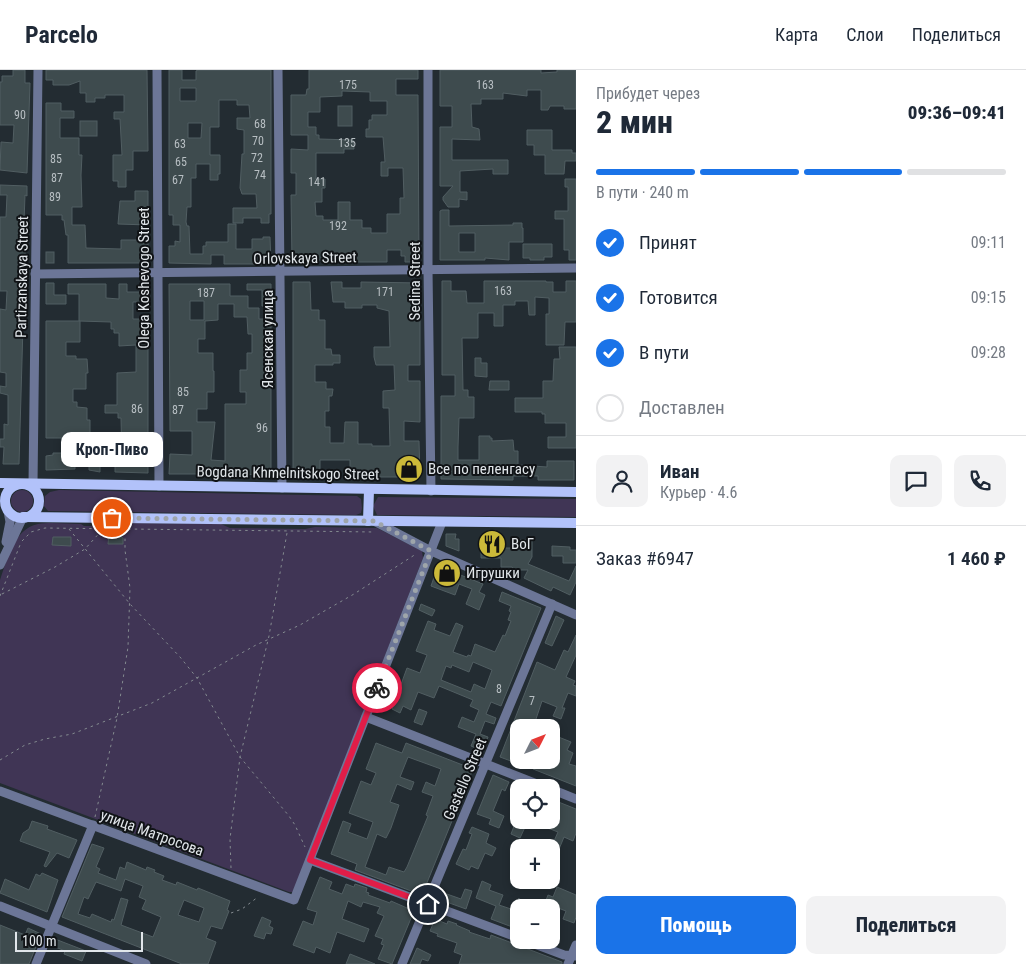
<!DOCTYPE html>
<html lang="ru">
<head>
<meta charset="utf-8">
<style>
	body { margin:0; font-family:"Roboto Condensed",sans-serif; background:#f2f2f3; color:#1f2937; height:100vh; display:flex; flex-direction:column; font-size:19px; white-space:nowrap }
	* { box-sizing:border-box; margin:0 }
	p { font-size:16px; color:#747a83 }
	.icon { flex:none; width:28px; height:28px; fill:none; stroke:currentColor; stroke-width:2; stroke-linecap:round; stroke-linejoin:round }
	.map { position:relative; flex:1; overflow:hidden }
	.side { display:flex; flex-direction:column; background:#fff; width:450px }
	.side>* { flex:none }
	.needle { width:32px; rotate:48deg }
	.buttons { position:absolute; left:510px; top:649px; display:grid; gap:10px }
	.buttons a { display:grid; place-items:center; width:50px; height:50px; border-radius:10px; background:#fff; box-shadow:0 2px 8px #0003; font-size:25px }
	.scale { position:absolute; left:15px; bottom:12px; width:128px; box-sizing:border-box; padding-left:5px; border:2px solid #e1e6ea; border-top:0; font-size:14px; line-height:18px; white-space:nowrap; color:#e1e6ea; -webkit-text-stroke:4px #101316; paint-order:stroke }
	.pin { position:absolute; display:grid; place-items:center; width:42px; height:42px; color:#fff; margin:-21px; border:2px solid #fff; border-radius:50%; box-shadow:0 1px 5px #0007 }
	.courier { position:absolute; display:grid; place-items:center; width:50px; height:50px; margin:-25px; border:4px solid #e11d48; border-radius:50%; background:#fff; color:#222; box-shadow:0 1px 6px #0007 }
	.bubble { position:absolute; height:35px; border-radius:10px; background:#fff; box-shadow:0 2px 8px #0003; font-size:16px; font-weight:800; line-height:35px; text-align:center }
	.overview em { font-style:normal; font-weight:800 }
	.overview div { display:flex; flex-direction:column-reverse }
	.overview { display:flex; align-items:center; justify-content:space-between; height:85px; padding:0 20px }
	h1 { font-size:32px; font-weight:800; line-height:38px }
	.bar { display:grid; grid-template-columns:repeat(4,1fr); gap:8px 5px; align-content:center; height:60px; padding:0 20px }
	.bar i { height:6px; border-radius:4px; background:#e0e1e3 }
	.bar .on { background:#1a73e8 }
	.bar p { grid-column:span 4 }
	.line { display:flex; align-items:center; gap:12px; padding:0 20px; border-top:1px solid #e0e1e3 }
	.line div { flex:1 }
	.round { display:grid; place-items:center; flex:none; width:52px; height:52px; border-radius:10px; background:#f2f2f3 }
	ol { padding:0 20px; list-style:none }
	li { display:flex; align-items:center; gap:15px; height:55px }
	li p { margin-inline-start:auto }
	li .icon { padding:5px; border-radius:50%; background:#1a73e8; color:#fff; stroke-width:4 }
	li:last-child { color:#747a83 }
	li i { width:28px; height:28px; border:2px solid #e0e1e3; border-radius:50% }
	.primary-button { display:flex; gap:10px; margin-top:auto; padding:10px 20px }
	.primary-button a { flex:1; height:58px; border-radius:10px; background:#1a73e8; color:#fff; font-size:20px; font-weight:800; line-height:58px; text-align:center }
	.primary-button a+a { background:#f2f2f3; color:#1f2937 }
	header { display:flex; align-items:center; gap:30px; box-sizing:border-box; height:70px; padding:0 25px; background:#fff; border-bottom:1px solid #e0e1e3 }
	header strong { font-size:24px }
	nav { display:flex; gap:28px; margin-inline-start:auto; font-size:18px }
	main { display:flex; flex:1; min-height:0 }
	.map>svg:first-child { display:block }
	.green { fill:#403555 }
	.building { fill:#3e4b4e; stroke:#515e62; fill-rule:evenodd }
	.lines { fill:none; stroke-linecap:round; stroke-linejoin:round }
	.path { stroke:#848b90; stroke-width:1; stroke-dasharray:2.5 4; stroke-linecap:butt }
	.minor { stroke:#6c7697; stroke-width:9 }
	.major { stroke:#b2c2fa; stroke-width:10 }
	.done { stroke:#9ea5aa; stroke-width:5; stroke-dasharray:0 9 }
	.route { stroke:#e11d48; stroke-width:6 }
	.labels { text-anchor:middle; stroke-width:4; stroke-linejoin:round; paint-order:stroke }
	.number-label { font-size:12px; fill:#b8bfc3 }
	.street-label { font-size:15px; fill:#e1e6ea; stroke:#101316 }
	.poi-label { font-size:15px; fill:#e1e6ea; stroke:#101316; text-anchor:start }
</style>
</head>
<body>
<header>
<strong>Parcelo</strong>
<nav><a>Карта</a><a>Слои</a><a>Поделиться</a></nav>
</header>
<main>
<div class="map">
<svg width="576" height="894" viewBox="0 0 576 894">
	<rect width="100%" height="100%" fill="#232c32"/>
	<g class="green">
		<circle cx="22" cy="431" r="11"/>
		<path d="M59,420l298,6 4,3 1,9 -1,5 -5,2 -308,-4 -4,-5 1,-10 5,-4z"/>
		<path d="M378,427l198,2v18l-199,-2 -4,-9z"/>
		<path d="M126,453l95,1 9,4 75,1 10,-2 62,1 45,23 1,7 -130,334h-4l-289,-109v-203c7,-19 13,-51 38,-56 13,-2 29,0 43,0l3,2h40z"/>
	</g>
	<g class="building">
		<path d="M13,0h12v13h5l-3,90 -27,-3 1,-28 12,1 1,-18h-14v-43h2v-6h11z"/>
		<path d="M46,0h101l1,81h-15v19h-7v17h-8v-6h-5v-26h9l-2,-36h-6v-7h10v-17h-19v3h-10v4h-9v-9h-6v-12l-11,4h-16v-5h-7z"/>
		<path d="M169,0h13v10h14v-9l2,-1h73v144h-2v9h-8v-5h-18v5h-10v-15h24l-1,-14h-14l-2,-6 2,-34h2v-24l-7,-1v-11h13l-1,-13h-12v-5h-18v27h-9v28h10v19h-2v6h-8v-16h-14v14h-5v29h-4l-1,15 1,4h2l1,28h13v-8h3v-4h22v-18h8v25h16v-10h11v-2h7l1,27h-47v-9h-13v9l-42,-1v-17h6v-5l5,1v-17h-7v-10h-4zM180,18h16v13h-16zM188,53h14l-1,15h-13z"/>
		<path d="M309,0h109v9h-22v16h22l1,167h-14v-6h-4v-6h-14v12h-63v-2h-7l-25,2 -1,-67h5v-22h-5v-24l17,1v-15h-17v-40h15l1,-6h2zM342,21l28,1v9h17v14h-15v5h-3v9h-3v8h17l2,25h-4v14h7v-8h15l1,30h-4v16h-13v19h-16v-5h-9v-8h-12v-18h-12v18h-15v-4h-7l-1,-14h7v-14h3v-9h-9v-26h28v-4h10l-1,-9 -34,-1v-4h-3v-8h-8v-15h12v-15l22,-1z"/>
		<path d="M440,0h101v3l16,-1v-2h19v39h-12v-3h-14l-2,4h-7v-20h-14v6l-24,-3v6h-22v5h-10l1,23 7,2 1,11 -28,-1v21h56v14h-15v-5l-33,2v21h7v8l-8,-1v8h-11l-5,-7v-3l10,-11h-13v-59h12v-21h-12z"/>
		<path d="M46,33h15v8h13v7h-14v20h19v17h3l-1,20 1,32h-10v18h13l1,23 35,1v-9h27v23h-80v-28h-2l-2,-15h-2v-5h-16z"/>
		<rect x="338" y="36" width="14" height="20"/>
		<rect x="80" y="51" width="17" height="15"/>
		<path d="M527,60h25v20h20v3h4v8h-11l-1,13h-19v-19h-11v-10h-7z"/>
		<path d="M565,109h11v81h-7v-10h-5v-31h-9v-8h13v-24h-3z"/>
		<path d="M0,115l27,1v10l-2,-1 -1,27h2l-7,242h-16l1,-17h-4v-8h4v-15l4,1v-30l-8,-2v-7l6,1v-14l-6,-1v-63l6,1 1,-19h-7v-74h6l1,-22h-7z"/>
		<path d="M135,121h13v34l-30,-1 2,-23h15z"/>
		<path d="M442,140h7v16l64,-1v-2h9v5h1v14h-14v18l-24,-2v2h-45v-49zM459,163h16v19h-16z"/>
		<path d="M523,174h29v13h-8v3h-14v-2h-7z"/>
		<rect x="46" y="182" width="8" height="11"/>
		<path d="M442,211h9v10h15l1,12h17v-22h62v1h7v10h13v-11h10v41h-11l-1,23h-18v-31h3v-16l-14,-1v18h-6l-1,-14h-13v4h-12v21h-9v-13h-16v25h-16l1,52h5v7h6v21h-15l-1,29v13h21v-24h11v2h2v3l21,-1 1,11h4v14l29,2v-6h27v19h-36v-4h-25v4l-72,-1v-83h14v-21h-13z"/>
		<path d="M293,212h17l1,28h8v10h6v29h6l1,6h8v8h-7v2h-18v17h11v7h7l-1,7h-3v15h-4v16h5v16h14l1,-21h13v22h14v2h18l-1,-38h-6v-17l12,-1 -1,-25h-18l-2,-8v-10h16l-1,-36 -12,-3v-3h-15v3h-17v-6h-12l-2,-20h11v6h19v-6l59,1v82h-12v16h12v41l-16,-1v20h15l1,36h-70v-17h-30v17h-27z"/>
		<path d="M46,213h8v12h12v9h-20z"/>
		<path d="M68,214h38v14l13,1v-15h8v8h13v-8h8v18h-15v17h15v154l-33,-1v-11h7l-1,-43h-3v-5h-13v-8h12v-32l19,-1v-27l-17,1v-13h-5v-4h-3v-7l-32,-1v-27h-11z"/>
		<path d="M169,214h61v12h18v12h11v11h12v156l-48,-1v-2l-13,-2v4h-41l1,-20 22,1v-24h-22zM190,231h14v19h-14zM218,234h16v13h13l1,17h4v19h-5v17h-7v22h6v12h-21v57l-14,-1 4,-38h-18v-13h10v-17h7v-21h-1v-18h-15v-14h7v-18l13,-1z"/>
		<path d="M247,214h24v22h-9v-16h-15z"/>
		<path d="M46,251h34v21h-14v14h10v3h11l1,14h-2v16h-13v13h4v5l10,1v12h3v15h3v6h4v6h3v25l-11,-2v-13h-14v12l-29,1v-14l7,-1v-2h9v-15h-16z"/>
		<path d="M559,277h17v101h-28v-11h18v-14h-21v-9h-3v-2h-27v-14h28v-17h10l1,-22h6z"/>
		<path d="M475,288h6v5h6v14l-12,-1z"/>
		<path d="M490,311h19v9h-20z"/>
		<path d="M112,461l11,7v6h-15l1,-9h3z"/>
		<path d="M446,464h10l-1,5h4v12l-13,-5z"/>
		<path d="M53,467h18v9l-19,-1z"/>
		<path d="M481,470h18v8h13v-8h20v17l-4,7 41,17 7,-15v16l-6,13 -17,-8 -2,4 -27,-13 4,-8h-14l-2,-3h-11v-9h-20z"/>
		<path d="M552,476l18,1v3h6v13h-13v-7h-11z"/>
		<path d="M438,496l45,18 -4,8 6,3 -6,15 -13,-6 6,-15 -13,-5 -4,11 -24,-9z"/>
		<path d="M502,522l39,16 -40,98 -10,-4 -5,12 10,4 -2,6 -9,-3 -5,13 8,3 -5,14 -12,-5 5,-12 -18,-7 4,-10 12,5 5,-12 -9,-4 3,-6 -34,-14 -5,12 -16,-6 -7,18 -8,-4 -3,7 -8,-4 15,-41 13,5 7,-18 -11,-4 12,-30 8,3 -2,6 16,6 6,-13 7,3 -10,26 14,5 1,-2 3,1 4,-12 20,8 8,-17 2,1 6,-15 -3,-1 3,-8 -2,-1 2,-5 -12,-5zM473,592l19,8 -7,19 -11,-5 -3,8 -30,-12 5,-14 5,2 1,-3 17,7z"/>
		<path d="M421,534l14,6 -3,6 -13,-6z"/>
		<path d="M556,546l8,4 -12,26 -7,-3z"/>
		<path d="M576,565v20l-10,22 9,4 -2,4 3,1v10l-8,-3 -6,15h3l-4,11 -8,-3 4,-9 -15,-6 -9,27h-14v36l-19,-7 37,-95 18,8 9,-20 4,2z"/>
		<path d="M419,639l8,3 -5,13 -8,-3z"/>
		<path d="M551,664l20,8 -4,8 6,3 -4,11 7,2v20l-43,-17 4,-9h14z"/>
		<path d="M376,673l26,10 4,-10 67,26 -51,126 -67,-25 2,-6 -26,-10 12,-33 8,3 -3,8 19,7 6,-17 -24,-9 12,-32 10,4 5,-12 -10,-4zM408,687l33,12 -6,17 -9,-4 -4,10 11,4 -7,19 2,1 -21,51 -3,5 -15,-5 -3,8 -21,-8 12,-33 9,4 5,-10 8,-23 -9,-3 7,-18 14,6 3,-8 -14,-5z"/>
		<path d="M493,705l16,7 -4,9 -3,-2 -9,22 11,5 -5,12 -10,-4 2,-5 -14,-5z"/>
		<path d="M551,729l25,10v24l-3,8 -9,-4 -7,17 -6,-2v-4l7,-16 -31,-12h24z"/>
		<path d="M32,751l16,5 -1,3 30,11 -8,18 -12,-5 -11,14 -2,-1 6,-14 -30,-11 3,-8 6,-4z"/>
		<path d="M516,751l10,4 -6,13 -9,-4z"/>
		<path d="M472,757l17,7 -3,9 10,5 -4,8 -7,-3 -7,16 -7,-3 -2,4 -13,-6 7,-15 3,1 6,-16 -3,-1z"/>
		<path d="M92,774l12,4 -8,19 4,2 -2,4 18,7 4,-13 5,2 2,-7 19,8 1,-3 8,3 -1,2 10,4 -2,4 14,5 1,-3 20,8 1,-2 32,13 -3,9 2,1 -7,18 -11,-3 -5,12 10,4 -8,22h-26l-120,-47zM125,809l18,7 -4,11 7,3 -4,9 19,8 -8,20 -32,-12 7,-25 -7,-2 -7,22 -2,-1 -1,3 -19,-8 -2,4 -12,-4 6,-17 4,2 8,-17 25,9zM184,830l20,8 -5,14 -21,-7z"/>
		<path d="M42,803l16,7 -11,32 -47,-19 5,-14 24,11 7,-16 4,2z"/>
		<path d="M320,807l12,5 -3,7 13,5 4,-10 8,3 1,-3 12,4 -1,4 3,1 -1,2 22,8 1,-2 23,10 -22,53 -14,-5 6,-14 -3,-1 2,-5 -8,-3 9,-20 -7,-3 3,-6 -17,-5 -2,5 -13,-6 -6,18 27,10 -5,13 -27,-10 -7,21 -14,-6 -2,6 -21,-8 10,-24 10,4 4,-13 -10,-3z"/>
		<path d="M482,811l9,4 -2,5 14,5 -4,10 15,5 5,-12v19l-4,11 -24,-9 5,-13 -20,-8z"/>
		<path d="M557,817l19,8v22l-2,6 -11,-4 3,-8 -21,-8 3,-8 5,2z"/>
		<path d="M465,819l7,2 -6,18 -25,-9 3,-7 17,6z"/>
		<path d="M523,830l18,7v1h-21z"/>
		<path d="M262,847l9,4 -2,5 4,2 -2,6 -5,-1 -2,6 -10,-3z"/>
		<path d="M435,849l12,5 1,-3 9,3 -1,1 14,6 -1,1 21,7 1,-4 71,27v2h-103l3,-9 -8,-3 3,-9 -20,-7 1,-2 -8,-3z"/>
		<path d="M0,855l25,10 3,-7 13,6 -12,30h-29z"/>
		<path d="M55,869l31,12 -4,10 -18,-7 1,-3 -12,-5z"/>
		<path d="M417,878l14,7 -3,6 -6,-2 -2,5h-10z"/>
		<path d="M350,884l25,10h-29z"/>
	</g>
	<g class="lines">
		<g class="path">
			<path d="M69,459l61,75 50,53 17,21 43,79 49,59 6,9 10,22"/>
			<path d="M22,471l9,-9 14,-4 330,4"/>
			<path d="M2,524l53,-27 30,-18 18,-20"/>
			<path d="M0,526l20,-51"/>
			<path d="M0,690l25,-15 20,-6 27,-5 80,-31 104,-58 44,-20 54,-31 62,-40"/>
			<path d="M95,747l22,-99 11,-71 2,-59 -5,-38v-20"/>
			<path d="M231,798l-1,-29 10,-82 29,-121 18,-103"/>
			<path d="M231,843l11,-4 16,-12"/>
		</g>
		<g class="minor">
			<path d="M157,0l2,416"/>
			<path d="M278,0l4,418"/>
			<path d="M428,0v200l3,221"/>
			<path d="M35,204l541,-6"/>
			<path d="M33,414l5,-414"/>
			<path d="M374,451l57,30 145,64"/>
			<path d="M6,472l4,-20 -2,-11"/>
			<path d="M0,495l23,-48"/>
			<path d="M366,647l181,71"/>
			<path d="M551,719l25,10"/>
			<path d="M0,721l294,109 148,-378"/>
			<path d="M310,790l209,78"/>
			<path d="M0,836l146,58"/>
			<path d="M524,870l40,15 12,1"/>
			<path d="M36,894l57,-139"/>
			<path d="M402,894l150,-360"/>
			<path d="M568,894l8,-19"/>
		</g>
		<g class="major">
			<path d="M0,413l576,9"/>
			<circle cx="22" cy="431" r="17"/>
			<path d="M23,447l553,6"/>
			<path d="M368,451l1,-31"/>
		</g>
	</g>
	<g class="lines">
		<path class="done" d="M112,448l262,3 57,30 -54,137"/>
		<path class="route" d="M377,618l-67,172 118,44"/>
	</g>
	<defs>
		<g id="shop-disc" transform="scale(1.4375)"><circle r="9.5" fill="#cbb939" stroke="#101316"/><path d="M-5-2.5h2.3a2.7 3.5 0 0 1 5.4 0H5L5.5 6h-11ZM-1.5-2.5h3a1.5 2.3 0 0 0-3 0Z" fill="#111"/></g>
		<g id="restaurant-disc" transform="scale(1.4375)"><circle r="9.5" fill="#cbb939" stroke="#101316"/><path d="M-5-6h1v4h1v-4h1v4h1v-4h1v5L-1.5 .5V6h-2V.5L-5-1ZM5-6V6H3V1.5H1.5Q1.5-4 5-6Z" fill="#111"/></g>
	</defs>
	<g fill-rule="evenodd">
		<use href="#shop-disc" x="409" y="399"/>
		<use href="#restaurant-disc" x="492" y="474"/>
		<use href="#shop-disc" x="447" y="503"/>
	</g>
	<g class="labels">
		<g class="number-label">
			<text x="348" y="19">175</text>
			<text x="485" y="19">163</text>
			<text x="20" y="49">90</text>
			<text x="260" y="58">68</text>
			<text x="258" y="75">70</text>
			<text x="347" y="77">135</text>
			<text x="180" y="78">63</text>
			<text x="257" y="92">72</text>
			<text x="56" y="93">85</text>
			<text x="181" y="96">65</text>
			<text x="260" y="109">74</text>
			<text x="57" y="112">87</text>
			<text x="178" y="114">67</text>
			<text x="317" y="116">141</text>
			<text x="55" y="131">89</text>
			<text x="338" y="160">192</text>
			<text x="503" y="225">163</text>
			<text x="385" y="226">171</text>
			<text x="206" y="227">187</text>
			<text x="183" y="326">85</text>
			<text x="137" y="343">86</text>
			<text x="178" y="344">87</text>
			<text x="262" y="362">96</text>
			<text x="499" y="623">8</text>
			<text x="532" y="635">7</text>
		</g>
		<g class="street-label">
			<text transform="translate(305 188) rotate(-1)" y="5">Orlovskaya Street</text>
			<text transform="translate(22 207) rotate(-89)" y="5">Partizanskaya Street</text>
			<text transform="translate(144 208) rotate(-90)" y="5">Olega Koshevogo Street</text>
			<text transform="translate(415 211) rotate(-90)" y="5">Sedina Street</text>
			<text transform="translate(268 269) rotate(-90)" y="5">Ясенская улица</text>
			<text transform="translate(288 403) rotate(1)" y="5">Bogdana Khmelnitskogo Street</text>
			<text transform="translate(465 709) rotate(-67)" y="5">Gastello Street</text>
			<text transform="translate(152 763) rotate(20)" y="5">улица Матросова</text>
		</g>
		<g class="poi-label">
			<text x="428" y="404">Все по пеленгасу</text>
			<text x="511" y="479">ВоГ</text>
			<text x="466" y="508">Игрушки</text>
		</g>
	</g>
</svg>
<div class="buttons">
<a><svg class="needle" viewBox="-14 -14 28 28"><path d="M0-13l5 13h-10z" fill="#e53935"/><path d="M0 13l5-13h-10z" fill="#747a83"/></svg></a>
<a><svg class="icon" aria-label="locate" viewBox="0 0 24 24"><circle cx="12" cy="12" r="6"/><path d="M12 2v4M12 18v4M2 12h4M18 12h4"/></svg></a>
<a>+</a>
<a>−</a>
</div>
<div class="scale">100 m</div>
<div class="pin" style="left:112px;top:448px;background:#ea580c"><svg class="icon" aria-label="bag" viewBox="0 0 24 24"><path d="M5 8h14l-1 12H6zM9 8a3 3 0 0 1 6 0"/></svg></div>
<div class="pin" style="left:428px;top:834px;background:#1f2937"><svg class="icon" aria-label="home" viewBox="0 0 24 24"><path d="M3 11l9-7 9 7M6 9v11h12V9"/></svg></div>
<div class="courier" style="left:377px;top:618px"><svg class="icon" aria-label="bike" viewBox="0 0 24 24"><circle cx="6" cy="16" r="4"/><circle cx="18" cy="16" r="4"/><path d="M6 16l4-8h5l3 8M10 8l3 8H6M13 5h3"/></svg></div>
<div class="bubble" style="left:61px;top:362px;width:102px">Кроп-Пиво</div>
</div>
<section class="side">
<div class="overview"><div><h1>2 мин</h1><p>Прибудет через</p></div><em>09:36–09:41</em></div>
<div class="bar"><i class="on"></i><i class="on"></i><i class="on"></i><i></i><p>В пути · 240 m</p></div>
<ol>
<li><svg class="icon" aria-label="check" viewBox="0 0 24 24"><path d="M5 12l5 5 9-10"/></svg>Принят<p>09:11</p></li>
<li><svg class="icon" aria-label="check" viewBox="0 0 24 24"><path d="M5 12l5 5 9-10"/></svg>Готовится<p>09:15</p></li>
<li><svg class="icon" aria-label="check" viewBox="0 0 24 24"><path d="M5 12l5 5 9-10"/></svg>В пути<p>09:28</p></li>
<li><i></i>Доставлен</li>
</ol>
<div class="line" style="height:90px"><a class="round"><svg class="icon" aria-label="person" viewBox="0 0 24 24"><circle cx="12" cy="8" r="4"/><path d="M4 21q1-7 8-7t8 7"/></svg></a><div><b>Иван</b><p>Курьер · 4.6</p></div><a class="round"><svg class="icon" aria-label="chat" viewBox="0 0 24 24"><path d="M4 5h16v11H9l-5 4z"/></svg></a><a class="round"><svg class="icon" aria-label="phone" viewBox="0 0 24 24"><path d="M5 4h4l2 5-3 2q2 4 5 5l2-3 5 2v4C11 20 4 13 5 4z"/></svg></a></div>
<div class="line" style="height:65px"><div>Заказ #6947</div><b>1 460 ₽</b></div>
<div class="primary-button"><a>Помощь</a><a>Поделиться</a></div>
</section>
</main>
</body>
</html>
